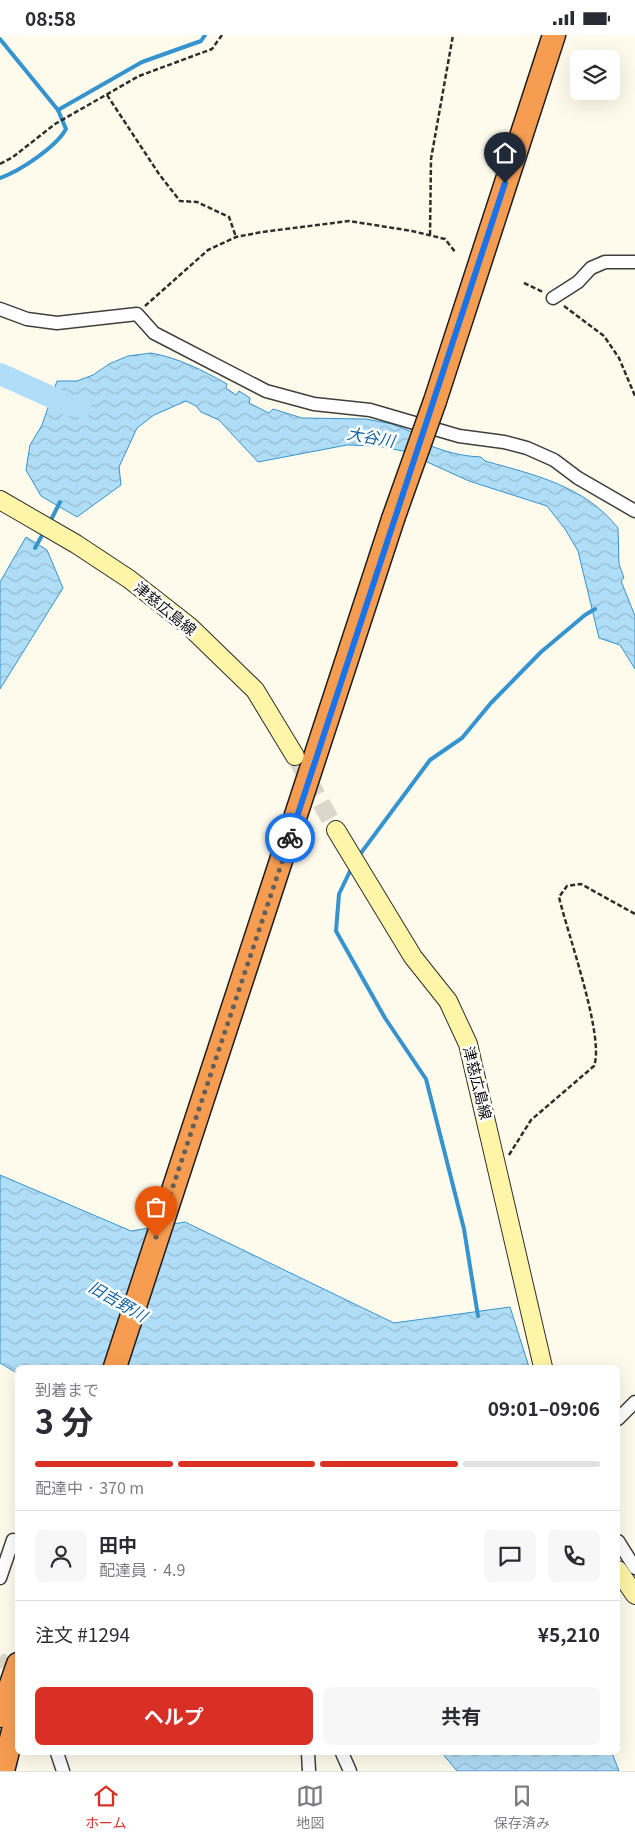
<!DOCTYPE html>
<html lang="ja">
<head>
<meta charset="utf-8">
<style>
	body { margin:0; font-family:Georgia,"Noto Sans JP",serif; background:#f7f7f7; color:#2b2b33; height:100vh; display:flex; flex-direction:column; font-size:19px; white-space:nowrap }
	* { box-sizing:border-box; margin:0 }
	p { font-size:16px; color:#7c7c81 }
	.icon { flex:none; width:28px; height:28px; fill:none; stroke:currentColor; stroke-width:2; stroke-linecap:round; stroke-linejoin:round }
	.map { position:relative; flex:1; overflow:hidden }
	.details { position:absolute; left:15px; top:1330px; width:605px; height:390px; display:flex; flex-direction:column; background:#fff; border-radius:8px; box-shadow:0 5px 20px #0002 }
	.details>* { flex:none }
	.buttons { position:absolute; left:570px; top:15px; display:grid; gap:10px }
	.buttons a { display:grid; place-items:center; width:50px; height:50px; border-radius:8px; background:#fff; box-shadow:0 5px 20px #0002; font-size:25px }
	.pin { position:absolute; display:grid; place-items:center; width:42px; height:42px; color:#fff; margin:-51px -21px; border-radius:50% 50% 50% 0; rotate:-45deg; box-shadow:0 0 5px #0007 }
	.pin .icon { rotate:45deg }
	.courier { position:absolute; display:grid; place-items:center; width:50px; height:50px; margin:-25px; border:4px solid #1a73e8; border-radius:50%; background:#fff; color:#222; box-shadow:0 1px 6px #0007 }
	.headline em { font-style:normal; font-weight:700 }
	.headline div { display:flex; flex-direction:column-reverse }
	.headline { display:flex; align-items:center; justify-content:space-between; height:85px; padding:0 20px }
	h1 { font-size:32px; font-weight:700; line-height:38px }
	.bar { display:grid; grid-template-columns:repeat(4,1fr); gap:8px 5px; align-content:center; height:60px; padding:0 20px }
	.bar i { height:6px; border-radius:4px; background:#e1e1e2 }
	.bar .current { background:#d93025 }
	.bar p { grid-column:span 4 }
	.line { display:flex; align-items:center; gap:12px; padding:0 20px; border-top:1px solid #e1e1e2 }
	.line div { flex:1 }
	.round { display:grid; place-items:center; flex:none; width:52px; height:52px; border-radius:8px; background:#f7f7f7 }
	.primary-button { display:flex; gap:10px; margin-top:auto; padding:10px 20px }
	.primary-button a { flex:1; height:58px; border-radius:8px; background:#d93025; color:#fff; font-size:20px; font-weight:700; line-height:58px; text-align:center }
	.primary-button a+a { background:#f7f7f7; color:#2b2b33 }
	.status { display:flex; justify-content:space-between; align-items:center; height:35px; padding:0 25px; background:#fff; direction:ltr }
	.status svg { height:14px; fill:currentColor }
	.menu { display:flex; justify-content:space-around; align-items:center; height:70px; border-top:1px solid #e1e1e2; background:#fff; font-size:14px; color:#7c7c81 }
	.menu a { display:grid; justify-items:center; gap:2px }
	.menu .current { color:#d93025 }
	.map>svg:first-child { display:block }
	.water { fill:url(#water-waves); stroke:#3593cf }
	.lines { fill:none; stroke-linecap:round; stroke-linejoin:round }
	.stream { stroke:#3593cf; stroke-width:4 }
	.river { stroke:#b0ddf7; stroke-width:22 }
	.street-tunnel { stroke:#dbd7ca; stroke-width:12; stroke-dasharray:12 6; stroke-linecap:butt }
	.secondary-tunnel { stroke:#dbd7ca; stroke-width:18; stroke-dasharray:18 9; stroke-linecap:butt }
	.street-casing { stroke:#3f3f3f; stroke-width:15 }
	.secondary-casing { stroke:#2e2e2e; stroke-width:20 }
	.highway-casing { stroke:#1d1d1d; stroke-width:25 }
	.path { stroke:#2e2e2e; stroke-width:2.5; stroke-dasharray:5 2.5; stroke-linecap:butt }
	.street { stroke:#fff; stroke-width:12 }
	.secondary { stroke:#fff5a7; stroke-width:18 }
	.highway { stroke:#f79d52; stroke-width:22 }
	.highway-bridge-casing { stroke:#1d1d1d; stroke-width:25; stroke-linecap:butt }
	.highway-bridge { stroke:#f79d52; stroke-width:22 }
	.done { stroke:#61605a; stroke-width:5; stroke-dasharray:0 9 }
	.route { stroke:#1a73e8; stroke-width:6 }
	.labels { text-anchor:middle; stroke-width:5; stroke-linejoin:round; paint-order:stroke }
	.street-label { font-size:15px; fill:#0c0c0c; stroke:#fff }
	.water-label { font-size:16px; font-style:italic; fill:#1463a0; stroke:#fff }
</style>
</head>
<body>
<div class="status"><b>08:58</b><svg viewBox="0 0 49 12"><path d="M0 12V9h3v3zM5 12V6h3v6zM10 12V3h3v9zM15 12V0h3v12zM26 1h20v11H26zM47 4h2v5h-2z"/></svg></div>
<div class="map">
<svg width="635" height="1736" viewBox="0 0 635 1736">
	<defs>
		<pattern id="water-waves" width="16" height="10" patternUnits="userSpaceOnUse" patternTransform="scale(1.25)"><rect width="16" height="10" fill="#b0ddf7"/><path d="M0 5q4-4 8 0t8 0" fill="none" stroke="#96bcd3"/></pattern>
	</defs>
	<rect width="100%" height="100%" fill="#fffbec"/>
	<g class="water">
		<path d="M151,318c28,5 51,17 76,31l-1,4 10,7 3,-4 11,7 -1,5 20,10 4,-4 29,9 64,1 26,5 20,8 -2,5c24,11 45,19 71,20l4,4c50,14 100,25 133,67l1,36 5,14 -3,3 14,35v53l-15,-24 -21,-7 -21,-87 -13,-22 -18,-23 -78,-25 -66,-30 -25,-5 -31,-1 -89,17 -39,-42 -18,-8 -5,-6 -10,-5 -32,14 -17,13 -18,39 2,18 -44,32 -36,-21 -15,-26 4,-25 12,-20 15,-44h20l16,-6 16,-11 19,-8z"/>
		<path d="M26,502l21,13 16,38 -63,101v-107z"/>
		<path d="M0,1140l131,56 54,-9 209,101 116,-16 19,60h-511l-1,6 -17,-10z"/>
		<path d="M442,1718h170l7,18h-162z"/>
	</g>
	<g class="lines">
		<g class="stream">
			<path d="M0,4l58,71 8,19c-10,18 -46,42 -66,49"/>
			<path d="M58,75l84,-48 59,-21 4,-6"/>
			<path d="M50,487l10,-20"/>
			<path d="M35,513l10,-18"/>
			<path d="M358,822l72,-97 32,-22 29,-35 50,-51 44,-37 10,-6"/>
			<path d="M352,832l-13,27 -3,37 49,87 41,61 38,150 14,87"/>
		</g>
		<path class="river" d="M0,339l69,31 12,2"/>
		<path class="street-tunnel" d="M0,1621l14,23"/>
		<path class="secondary-tunnel" d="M295,721l41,74"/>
		<g class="street-casing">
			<g id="street">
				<path d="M553,263l25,-16 13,-14 14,-6h30"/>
				<path d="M0,274l27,10 30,4 80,-9 17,19 112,58 48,13 56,6 89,26 45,6 23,6 27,12 24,18 57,33"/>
				<path d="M618,1384l17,-17"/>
				<path d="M618,1506l17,27"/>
				<path d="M0,1543l13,-38"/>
				<path d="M57,1718l6,18"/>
				<path d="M308,1718l1,18"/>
				<path d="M342,1718l8,18"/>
			</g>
		</g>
		<g class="secondary-casing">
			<g id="secondary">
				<path d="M0,465l76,44 53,35 60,47 66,64 40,66"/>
				<path d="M336,795l77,127 35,44 20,43 75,323"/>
				<path d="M618,1535l17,25"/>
			</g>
		</g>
		<g class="highway-casing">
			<g id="highway">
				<path d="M435,366l119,-366"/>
				<path d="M115,1332l278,-848"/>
				<path d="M0,1681l18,-52"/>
				<path d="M3,1736l15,-60"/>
			</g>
		</g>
		<g class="path">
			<path d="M107,60l52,79 21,27 17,1 32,15 7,20"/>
			<path d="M0,129l13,-7 42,-33 84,-48 73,-27 10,-14"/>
			<path d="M430,200l1,-76 22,-124"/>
			<path d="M524,248l19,9"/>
			<path d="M145,271l63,-56 28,-13 26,-5 87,-11 63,10 33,8 11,14"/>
			<path d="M564,271l40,30 15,22 16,38"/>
			<path d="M509,1120l22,-35 63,-54c11,-29 -27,-134 -35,-169l8,-11 14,-2 54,30"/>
		</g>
		<use href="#street" class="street"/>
		<use href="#secondary" class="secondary"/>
		<use href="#highway" class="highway"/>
		<g class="highway-bridge-casing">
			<path id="highway-bridge" d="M393,484l42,-118"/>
		</g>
		<use href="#highway-bridge" class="highway-bridge"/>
	</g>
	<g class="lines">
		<path class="done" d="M156,1202l134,-399"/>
		<path class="route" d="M290,803l215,-655"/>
	</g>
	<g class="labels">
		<g class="street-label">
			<text transform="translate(165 574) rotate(39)" y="5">津慈広島線</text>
			<text transform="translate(477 1048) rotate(76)" y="5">津慈広島線</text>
		</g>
		<g class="water-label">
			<text transform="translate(371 402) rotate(10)" y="6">大谷川</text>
			<text transform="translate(118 1266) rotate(30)" y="6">旧吉野川</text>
		</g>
	</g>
</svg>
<div class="buttons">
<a><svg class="icon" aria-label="layers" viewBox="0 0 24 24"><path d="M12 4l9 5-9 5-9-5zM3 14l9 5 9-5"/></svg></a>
</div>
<div class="pin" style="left:156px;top:1202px;background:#ea580c"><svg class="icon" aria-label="bag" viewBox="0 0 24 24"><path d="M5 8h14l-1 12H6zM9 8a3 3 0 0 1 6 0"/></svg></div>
<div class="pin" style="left:505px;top:148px;background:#1f2937"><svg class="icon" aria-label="home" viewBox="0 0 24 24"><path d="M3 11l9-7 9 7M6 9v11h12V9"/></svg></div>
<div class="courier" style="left:290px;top:803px"><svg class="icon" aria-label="bike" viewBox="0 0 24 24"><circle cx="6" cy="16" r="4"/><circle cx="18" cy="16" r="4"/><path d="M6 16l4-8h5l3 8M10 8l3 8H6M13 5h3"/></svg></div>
<section class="details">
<div class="headline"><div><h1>3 分</h1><p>到着まで</p></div><em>09:01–09:06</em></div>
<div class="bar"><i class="current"></i><i class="current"></i><i class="current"></i><i></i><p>配達中 · 370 m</p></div>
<div class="line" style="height:90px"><a class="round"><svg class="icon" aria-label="person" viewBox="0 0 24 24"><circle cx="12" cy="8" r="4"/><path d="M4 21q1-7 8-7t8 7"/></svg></a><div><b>田中</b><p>配達員 · 4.9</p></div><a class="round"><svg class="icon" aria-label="chat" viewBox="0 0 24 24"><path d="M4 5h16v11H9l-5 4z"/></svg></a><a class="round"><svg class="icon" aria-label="phone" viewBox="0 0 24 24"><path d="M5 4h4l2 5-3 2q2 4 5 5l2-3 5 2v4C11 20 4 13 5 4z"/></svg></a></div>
<div class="line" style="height:65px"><div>注文 #1294</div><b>¥5,210</b></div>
<div class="primary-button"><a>ヘルプ</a><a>共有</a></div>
</section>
</div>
<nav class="menu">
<a class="current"><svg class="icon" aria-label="home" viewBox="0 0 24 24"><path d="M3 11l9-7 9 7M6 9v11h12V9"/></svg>ホーム</a>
<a><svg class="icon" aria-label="map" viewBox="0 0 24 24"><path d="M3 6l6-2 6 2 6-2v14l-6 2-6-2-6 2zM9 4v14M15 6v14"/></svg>地図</a>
<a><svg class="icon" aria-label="saved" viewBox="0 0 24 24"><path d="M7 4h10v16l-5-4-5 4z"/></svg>保存済み</a>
</nav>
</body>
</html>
